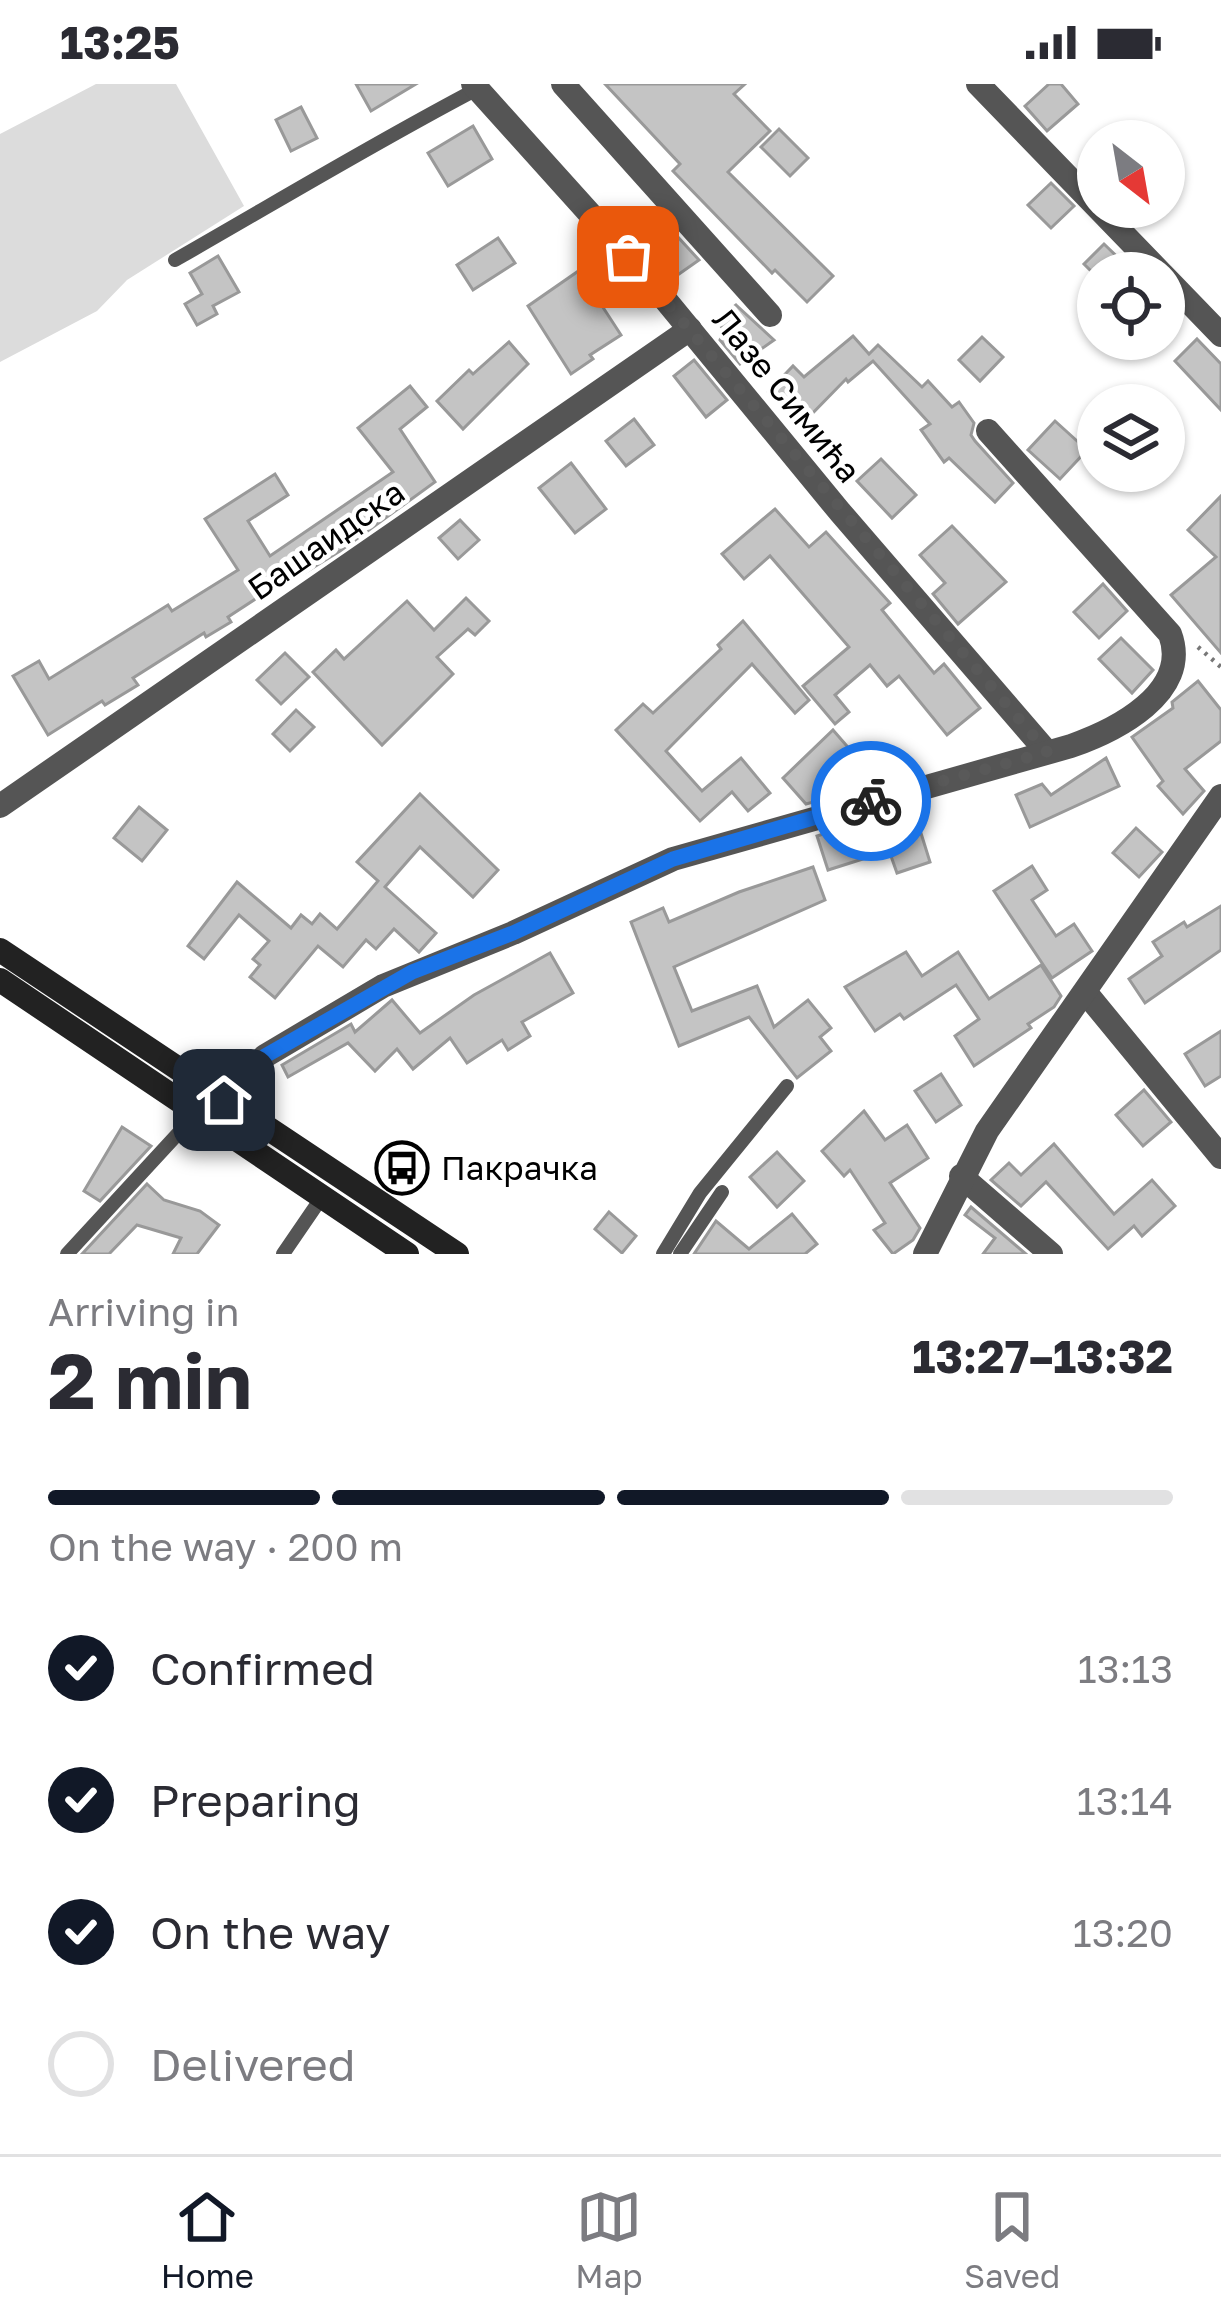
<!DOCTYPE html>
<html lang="en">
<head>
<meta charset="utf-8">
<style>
	body { margin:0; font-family:"Golos Text",sans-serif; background:#f7f7f7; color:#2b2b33; height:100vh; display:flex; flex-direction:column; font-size:45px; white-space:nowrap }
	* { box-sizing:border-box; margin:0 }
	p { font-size:39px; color:#7c7c81 }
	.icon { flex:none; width:66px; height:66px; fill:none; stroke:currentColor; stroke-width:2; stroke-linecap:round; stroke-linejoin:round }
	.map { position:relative; height:1170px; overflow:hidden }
	.drawer { display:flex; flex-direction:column; background:#fff; flex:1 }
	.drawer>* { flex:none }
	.needle { width:78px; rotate:149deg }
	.controls { position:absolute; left:1077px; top:36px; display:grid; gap:24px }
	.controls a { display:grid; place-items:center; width:108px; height:108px; border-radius:50%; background:#fff; box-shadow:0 3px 9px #0004; font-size:60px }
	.pin { position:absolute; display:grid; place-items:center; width:102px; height:102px; color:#fff; margin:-51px; border-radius:24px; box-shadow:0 6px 18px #0006 }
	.courier { position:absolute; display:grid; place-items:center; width:120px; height:120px; margin:-60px; border:9px solid #1a73e8; border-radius:50%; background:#fff; color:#222; box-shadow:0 3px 15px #0007 }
	.overview em { font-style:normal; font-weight:700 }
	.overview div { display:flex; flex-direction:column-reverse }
	.overview { display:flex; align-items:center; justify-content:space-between; height:204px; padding:0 48px }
	h1 { font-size:78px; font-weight:700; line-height:90px }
	.bar { display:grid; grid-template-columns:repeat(4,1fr); gap:18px 12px; align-content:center; height:144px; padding:0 48px }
	.bar i { height:15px; border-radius:9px; background:#e1e1e2 }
	.bar .on { background:#111827 }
	.bar p { grid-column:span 4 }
	ol { padding:0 48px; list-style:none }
	li { display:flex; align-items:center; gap:36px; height:132px }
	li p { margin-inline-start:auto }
	li .icon { padding:12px; border-radius:50%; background:#111827; color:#fff; stroke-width:4 }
	li:last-child { color:#7c7c81 }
	li i { width:66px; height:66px; border:6px solid #e1e1e2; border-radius:50% }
	.status { display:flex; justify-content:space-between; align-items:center; height:84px; padding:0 60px; background:#fff; direction:ltr }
	.status svg { height:33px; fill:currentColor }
	.tabs { display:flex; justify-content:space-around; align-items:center; height:168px; border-top:3px solid #e1e1e2; background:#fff; font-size:33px; color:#7c7c81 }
	.tabs a { display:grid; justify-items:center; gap:6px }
	.tabs .on { color:#111827 }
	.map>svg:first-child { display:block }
	.green { fill:#dcdcdc }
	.building { fill:#c4c4c4; stroke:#999; stroke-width:3 }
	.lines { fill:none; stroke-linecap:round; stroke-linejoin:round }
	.path { stroke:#777; stroke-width:4.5; stroke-dasharray:3 6; stroke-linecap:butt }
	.lane { stroke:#555; stroke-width:14 }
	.street { stroke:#555; stroke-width:24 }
	.secondary { stroke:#222; stroke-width:24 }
	.done { stroke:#595959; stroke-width:12; stroke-dasharray:0 21.6 }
	.route { stroke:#1a73e8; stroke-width:15 }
	.labels { text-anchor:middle; stroke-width:9; stroke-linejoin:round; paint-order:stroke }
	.street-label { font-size:33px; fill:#000; stroke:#fff }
	.poi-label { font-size:33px; fill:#000; stroke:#fff; text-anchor:start }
</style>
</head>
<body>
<div class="status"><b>13:25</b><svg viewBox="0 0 49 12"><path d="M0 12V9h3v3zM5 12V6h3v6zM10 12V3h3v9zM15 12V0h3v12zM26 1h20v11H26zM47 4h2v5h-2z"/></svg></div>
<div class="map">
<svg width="1221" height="1170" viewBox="0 0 1221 1170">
	<rect width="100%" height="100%" fill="#fff"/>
	<path class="green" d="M96,0h80l68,122 -117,74 -30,31 -97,51v-228z"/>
	<g class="building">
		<path d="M356,0h60l-45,27z"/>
		<path d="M605,0h140l-11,10 36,37 -42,41 105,104 -26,26 -32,-32 -3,3 -99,-102 7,-7z"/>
		<path d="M1049,0h12l17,20 -31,27 -22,-25z"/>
		<path d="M301,23l16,31 -26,13 -15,-31z"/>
		<path d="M473,42l19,33 -44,27 -20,-33z"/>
		<path d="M779,45l29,29 -18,18 -29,-29z"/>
		<path d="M1051,99l23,23 -23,22 -23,-23z"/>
		<path d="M655,128l44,48 -27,19 -25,-33 9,-7 -13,-18z"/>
		<path d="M498,154l17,25 -42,27 -16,-25z"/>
		<path d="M1104,160l30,29h-41l-9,-9z"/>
		<path d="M218,172l21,36 -26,14 4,8 -20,11 -12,-21 17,-10 -12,-21z"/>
		<path d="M590,179l12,19 -11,7 30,46 -31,20 3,4 -22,15 -43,-68z"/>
		<path d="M736,221l38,35 -34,24 -20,-24 4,-10 -8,-10z"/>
		<path d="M853,252l16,18 9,-9 44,42 6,-6 24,26 7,-5 15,21 -3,12 4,6 38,42 -18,19 -46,-44 -5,4 -23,-32 9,-6 -57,-63 -25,21 -2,-3 -45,46 -33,-33 25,-26 11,11z"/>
		<path d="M982,253l21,20 -23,24 -21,-21z"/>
		<path d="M1197,255l24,25v46l-46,-49z"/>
		<path d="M509,258l19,22 -65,65 -26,-28 32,-31 4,4z"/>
		<path d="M694,276l33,40 -21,17 -32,-41z"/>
		<path d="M410,302l17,21 -27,22 35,53 -95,69 -39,24 -3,-4 -70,46 3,5 -25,15 -2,-4 -71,45 5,7 -33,20 -3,-4 -54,34 -35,-59 26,-15 10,18 119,-74 4,6 66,-41 -33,-51 70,-45 13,21 -40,26 22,35 123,-84 -35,-44z"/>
		<path d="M634,335l20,26 -28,21 -20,-25z"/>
		<path d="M1055,337l32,29 -27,29 -32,-29z"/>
		<path d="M881,375l35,36 -24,23 -35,-37z"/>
		<path d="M571,379l35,46 -31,24 -36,-45z"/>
		<path d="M1221,412v157l-50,-58 45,-38 -28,-27z"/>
		<path d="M775,425l34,38 17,-15 64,71 -8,7 52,63 10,-9 36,44 -33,27 -48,-59 -12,10 -17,-21 -35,30 14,17 -14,12 -32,-38 46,-39 -79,-91 -26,23 -22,-25z"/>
		<path d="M460,436l19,20 -21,19 -19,-21z"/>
		<path d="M952,442l54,56 -48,42 -25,-30 12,-11 -25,-28z"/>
		<path d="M1103,500l24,27 -28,27 -25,-26z"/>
		<path d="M466,514l23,23 -14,14 -7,-6 -31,28 16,17 -71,71 -69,-73 23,-22 8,9 63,-58 27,29z"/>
		<path d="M743,537l66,79 -14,13 -43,-49 -86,87 36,40 39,-33 29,35 -22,18 -16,-19 -32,29 -84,-91 27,-26 10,9 68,-64 -3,-4z"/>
		<path d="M1121,554l32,32 -21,23 -33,-34z"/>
		<path d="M285,569l24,24 -28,27 -24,-24z"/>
		<path d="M1198,597l23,29v31l-36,28 19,22 -21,23 -25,-28 5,-5 -31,-44 41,-29 -1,-6z"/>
		<path d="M296,626l18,17 -24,24 -17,-17z"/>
		<path d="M833,646l33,38 -28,24 -4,-4 -13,12 -15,4 -23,-26z"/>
		<path d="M1106,674l13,28 -89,41 -14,-32 26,-11 9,11z"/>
		<path d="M420,710l78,76 -25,27 -53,-50 -35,40 51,46 -17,19 -25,-23 -18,20 -10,-9 -23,27 -25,-21 -43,52 -25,-21 10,-12 -7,-6 16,-18 -30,-26 -35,44 -16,-13 49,-64 54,46 10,-13 11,9 8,-10 17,15 41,-48 -21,-19z"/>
		<path d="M139,723l28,23 -25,31 -28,-23z"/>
		<path d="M855,740l11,34 -38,12 -11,-34z"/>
		<path d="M1136,744l26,24 -23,25 -26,-24z"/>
		<path d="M920,746l10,32 -33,11 -11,-31z"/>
		<path d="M1032,782l15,24 -15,10 24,36 18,-12 18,27 -40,27 -58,-87z"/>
		<path d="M813,783l12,33 -151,67 18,44 65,-25 17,41 34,-27 23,28 -11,9 11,14 -34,27 -48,-61 -70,29 -48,-124 32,-14 6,14 70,-30z"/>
		<path d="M1221,822v44l-76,53 -16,-24 33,-23 -9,-14 31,-20 3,5z"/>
		<path d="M906,868l16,24 36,-24 31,47 52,-34 20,31 -7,11 -26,17 3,4 -57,38 -19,-30 24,-17 -23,-34 -52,34 -4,-5 -25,17 -30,-44z"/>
		<path d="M550,869l23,40 -51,29 8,14 -22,14 -6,-10 -35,23 -17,-25 -37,31 -16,-20 -22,22 -27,-28 -60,34 -6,-12 69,-41 4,8 37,-32 28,33 54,-38z"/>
		<path d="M1221,947v45l-16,10 -20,-32z"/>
		<path d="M941,990l20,31 -25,17 -21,-31z"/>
		<path d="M1144,1006l27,32 -28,24 -27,-31z"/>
		<path d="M864,1027l21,29 22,-15 21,33 -38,25 30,45 -7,12 -20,14 -19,-24 11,-7 -35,-53 -6,6 -22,-25z"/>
		<path d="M122,1043l29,19 -51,55 -16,-10z"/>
		<path d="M1054,1060l60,70 38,-34 23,26 -33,30 -8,-10 -26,23 -62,-67 -25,24 -30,-26 18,-17 12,12z"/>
		<path d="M777,1068l27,29 -27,26 -27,-30z"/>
		<path d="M147,1100l17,16 36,11 19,14 -22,29h-24l8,-16 -44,-13 -28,29h-27z"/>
		<path d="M971,1123l55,47h-43l12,-16 -30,-23z"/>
		<path d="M609,1128l27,24 -14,17 -27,-24z"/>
		<path d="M792,1130l25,30 -12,10h-111l22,-33 33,28z"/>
	</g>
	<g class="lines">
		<path class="path" d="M1198,563l23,20"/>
		<g class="lane">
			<path d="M175,176c100,-57 199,-117 302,-171"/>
			<path d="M67,1170l130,-141"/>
			<path d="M283,1170l39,-57"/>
			<path d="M663,1170l37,-61 87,-107"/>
			<path d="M680,1170l42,-62"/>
		</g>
		<g class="street">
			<path d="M473,0l172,191 195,237 207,240"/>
			<path d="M563,0l207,231"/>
			<path d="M978,0l183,189"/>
			<path d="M1164,192l57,59"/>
			<path d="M0,722l690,-477"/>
			<path d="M1086,909l135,164"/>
			<path d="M224,1016l41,-44 118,-70 130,-53 160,-74 398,-113c43,-15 121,-53 99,-112l-182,-203"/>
			<path d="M961,1092l90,78"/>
			<path d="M925,1170l62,-123 234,-335"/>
		</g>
		<g class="secondary">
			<path d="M0,866l457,304"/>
			<path d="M0,896l407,274"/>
		</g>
	</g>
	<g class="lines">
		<path class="done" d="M628,173l419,495 -176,49"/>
		<path class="route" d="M224,1016l41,-44 147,-84 101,-39 160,-74 198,-58"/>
	</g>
	<defs>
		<g id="bus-ring" transform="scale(2.7)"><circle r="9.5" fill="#fff" stroke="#000" stroke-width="1.5"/><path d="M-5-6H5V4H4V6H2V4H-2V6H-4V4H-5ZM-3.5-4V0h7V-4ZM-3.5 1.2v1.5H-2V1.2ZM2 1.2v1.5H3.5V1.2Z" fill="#000"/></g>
	</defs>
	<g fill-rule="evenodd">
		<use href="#bus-ring" x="402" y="1084"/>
	</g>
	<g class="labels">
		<g class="street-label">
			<text transform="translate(787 311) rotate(51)" y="12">Лазе Симића</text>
			<text transform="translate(326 456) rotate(-35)" y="12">Башаидска</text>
		</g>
		<g class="poi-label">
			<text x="441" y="1096">Пакрачка</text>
		</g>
	</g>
</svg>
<div class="controls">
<a><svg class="needle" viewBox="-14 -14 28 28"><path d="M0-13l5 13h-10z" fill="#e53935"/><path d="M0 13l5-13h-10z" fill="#7c7c81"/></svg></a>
<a><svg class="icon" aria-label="locate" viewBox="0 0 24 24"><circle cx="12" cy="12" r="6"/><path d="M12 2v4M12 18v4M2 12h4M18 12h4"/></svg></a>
<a><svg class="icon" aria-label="layers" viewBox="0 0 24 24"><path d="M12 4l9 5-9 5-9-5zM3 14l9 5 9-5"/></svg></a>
</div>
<div class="pin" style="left:628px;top:173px;background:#ea580c"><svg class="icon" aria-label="bag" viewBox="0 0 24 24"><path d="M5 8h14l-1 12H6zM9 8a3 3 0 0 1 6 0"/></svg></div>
<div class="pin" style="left:224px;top:1016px;background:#1f2937"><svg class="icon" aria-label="home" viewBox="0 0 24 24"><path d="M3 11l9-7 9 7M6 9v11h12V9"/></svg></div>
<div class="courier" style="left:871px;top:717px"><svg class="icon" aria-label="bike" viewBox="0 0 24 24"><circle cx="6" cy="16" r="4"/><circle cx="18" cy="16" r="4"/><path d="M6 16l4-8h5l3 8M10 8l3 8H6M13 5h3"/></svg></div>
</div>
<section class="drawer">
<div class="overview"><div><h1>2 min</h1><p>Arriving in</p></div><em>13:27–13:32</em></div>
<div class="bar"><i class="on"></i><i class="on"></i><i class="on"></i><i></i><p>On the way · 200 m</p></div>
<ol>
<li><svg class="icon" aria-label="check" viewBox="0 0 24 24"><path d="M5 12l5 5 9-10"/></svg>Confirmed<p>13:13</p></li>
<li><svg class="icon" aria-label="check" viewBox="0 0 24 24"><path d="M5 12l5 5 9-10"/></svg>Preparing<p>13:14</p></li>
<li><svg class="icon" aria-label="check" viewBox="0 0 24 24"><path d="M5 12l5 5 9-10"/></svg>On the way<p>13:20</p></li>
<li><i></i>Delivered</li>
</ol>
</section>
<nav class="tabs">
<a class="on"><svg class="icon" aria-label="home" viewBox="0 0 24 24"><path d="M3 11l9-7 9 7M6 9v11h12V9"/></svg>Home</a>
<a><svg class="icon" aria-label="map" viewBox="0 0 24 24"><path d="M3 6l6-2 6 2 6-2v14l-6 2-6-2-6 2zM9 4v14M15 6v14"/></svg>Map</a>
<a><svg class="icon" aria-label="saved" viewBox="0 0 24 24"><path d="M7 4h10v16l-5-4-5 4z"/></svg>Saved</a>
</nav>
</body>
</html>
